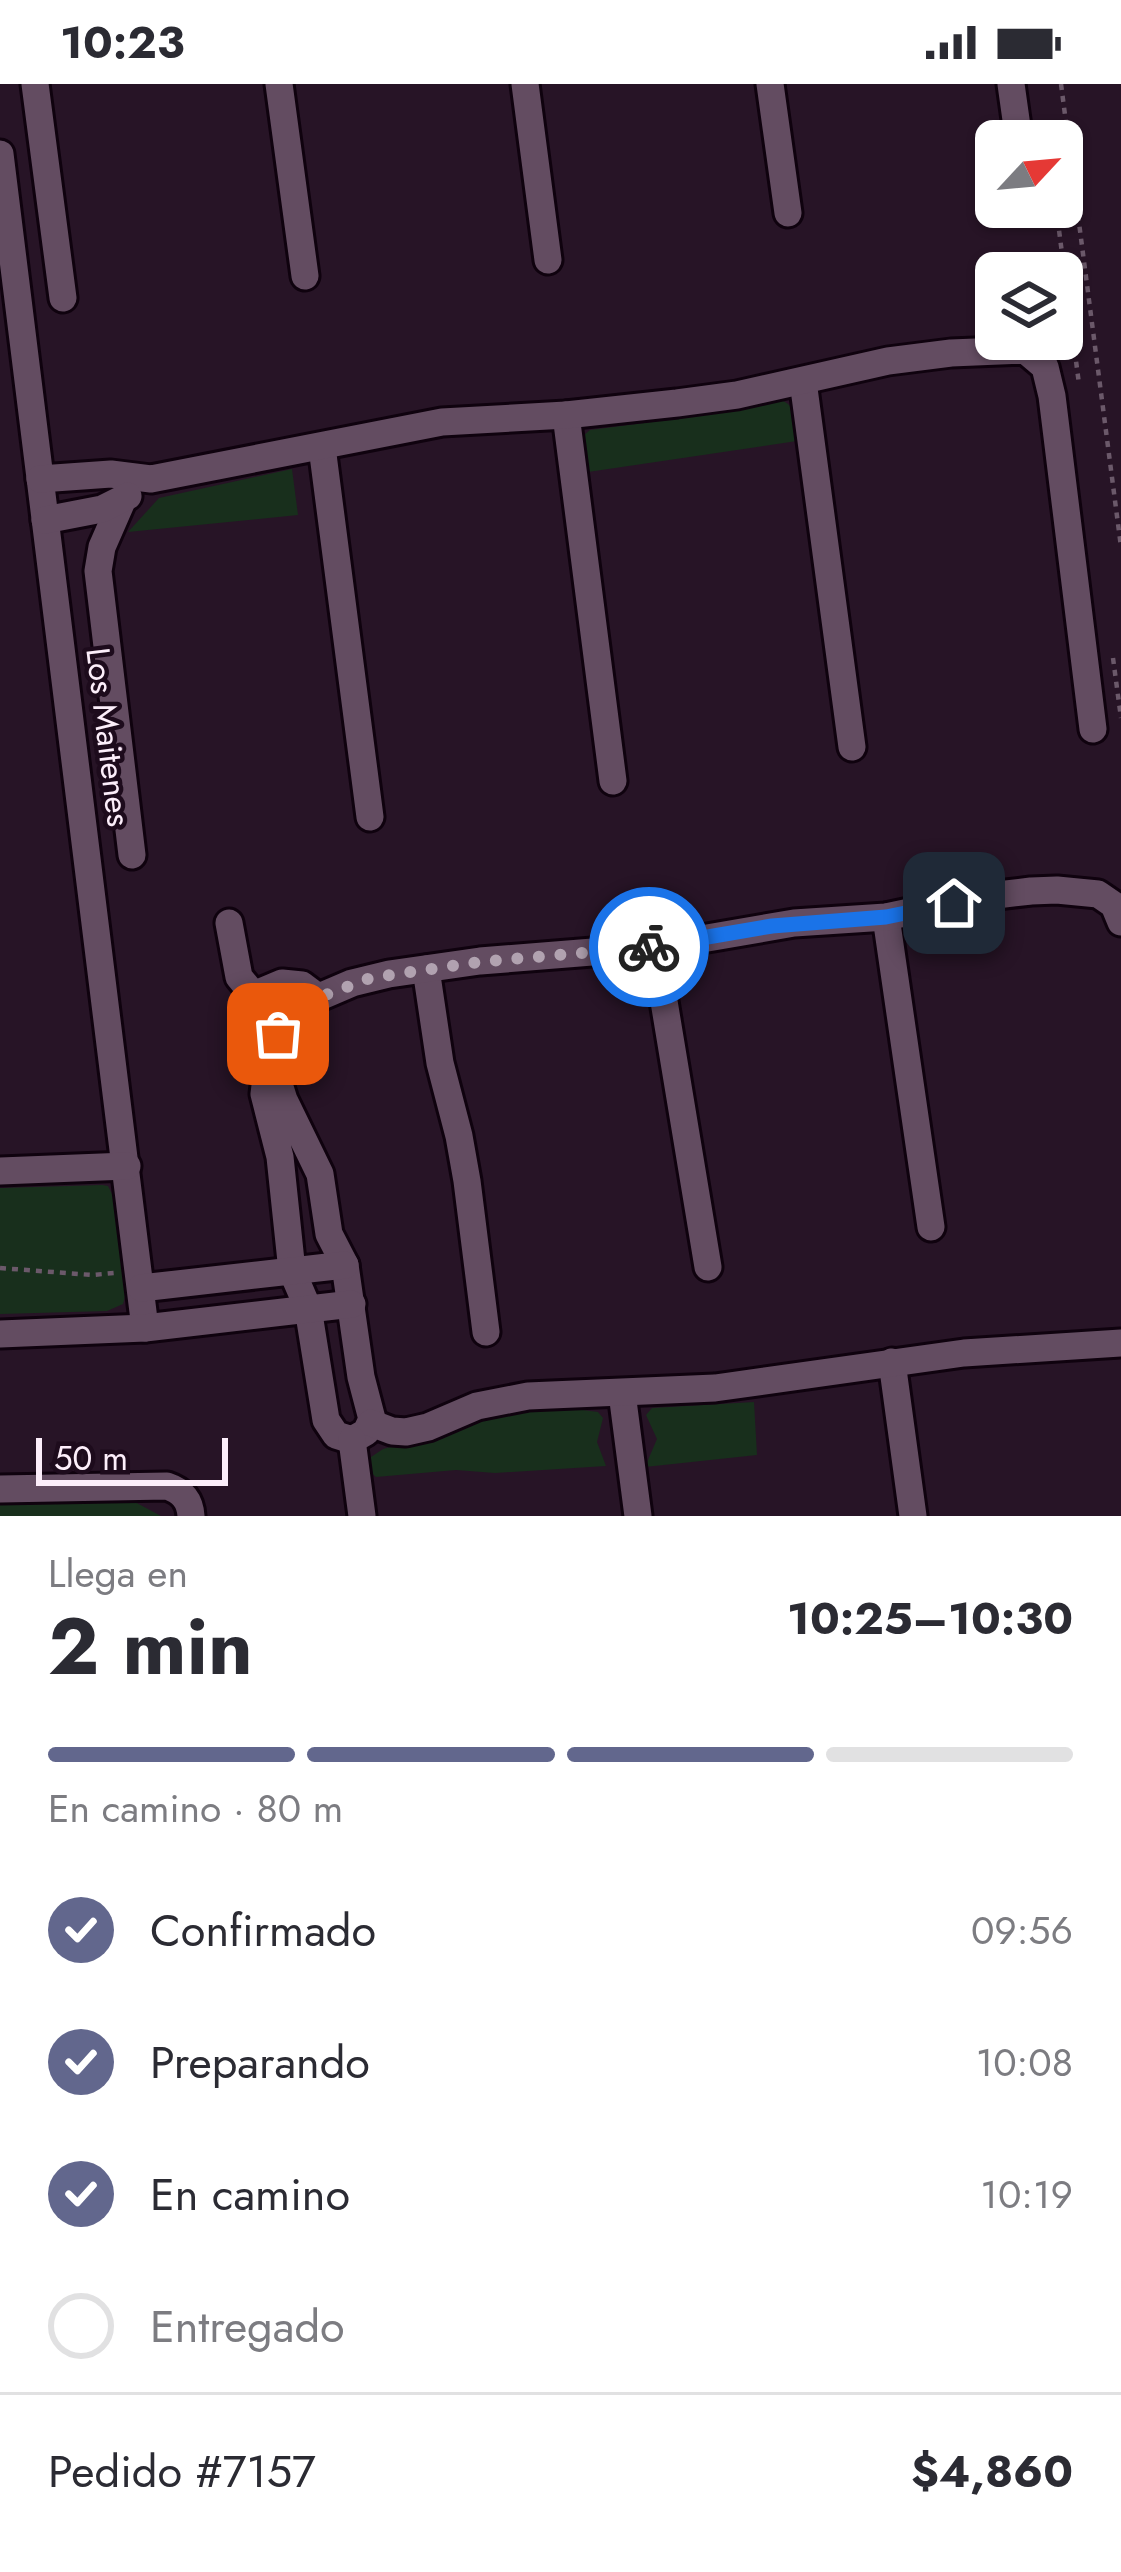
<!DOCTYPE html>
<html lang="es">
<head>
<meta charset="utf-8">
<style>
	body { margin:0; font-family:Jost,sans-serif; background:#f2f2f3; color:#2b2b33; height:100vh; display:flex; flex-direction:column; font-size:45px; white-space:nowrap }
	* { box-sizing:border-box; margin:0 }
	p { font-size:39px; color:#7c7c81 }
	.icon { flex:none; width:66px; height:66px; fill:none; stroke:currentColor; stroke-width:2; stroke-linecap:round; stroke-linejoin:round }
	.map { position:relative; height:1432px; overflow:hidden }
	.side { display:flex; flex-direction:column; background:#fff; flex:1 }
	.side>* { flex:none }
	.needle { width:78px; rotate:64deg }
	.fabs { position:absolute; left:975px; top:36px; display:grid; gap:24px }
	.fabs a { display:grid; place-items:center; width:108px; height:108px; border-radius:18px; background:#fff; box-shadow:0 3px 9px #0004; font-size:60px }
	.scale { position:absolute; left:36px; bottom:30px; width:192px; box-sizing:border-box; padding-left:12px; border:6px solid #fceefa; border-top:0; font-size:33px; line-height:42px; white-space:nowrap; color:#fceefa; -webkit-text-stroke:9px #1d0b1c; paint-order:stroke }
	.pin { position:absolute; display:grid; place-items:center; width:102px; height:102px; color:#fff; margin:-51px; border-radius:24px; box-shadow:0 6px 18px #0006 }
	.courier { position:absolute; display:grid; place-items:center; width:120px; height:120px; margin:-60px; border:9px solid #1a73e8; border-radius:50%; background:#fff; color:#222; box-shadow:0 3px 15px #0007 }
	.headline em { font-style:normal; font-weight:700 }
	.headline div { display:flex; flex-direction:column-reverse }
	.headline { display:flex; align-items:center; justify-content:space-between; height:204px; padding:0 48px }
	h1 { font-size:78px; font-weight:700; line-height:90px }
	.bar { display:grid; grid-template-columns:repeat(4,1fr); gap:18px 12px; align-content:center; height:144px; padding:0 48px }
	.bar i { height:15px; border-radius:9px; background:#e1e1e2 }
	.bar .selected { background:#62678d }
	.bar p { grid-column:span 4 }
	.line { display:flex; align-items:center; gap:30px; padding:0 48px; border-top:3px solid #e1e1e2 }
	.line div { flex:1 }
	ol { padding:0 48px; list-style:none }
	li { display:flex; align-items:center; gap:36px; height:132px }
	li p { margin-inline-start:auto }
	li .icon { padding:12px; border-radius:50%; background:#62678d; color:#fff; stroke-width:4 }
	li:last-child { color:#7c7c81 }
	li i { width:66px; height:66px; border:6px solid #e1e1e2; border-radius:50% }
	.status { display:flex; justify-content:space-between; align-items:center; height:84px; padding:0 60px; background:#fff; direction:ltr }
	.status svg { height:33px; fill:currentColor }
	.map>svg:first-child { display:block }
	.green { fill:#182f1c }
	.lines { fill:none; stroke-linecap:round; stroke-linejoin:round }
	.minor-casing { stroke:#0f020e; stroke-width:33 }
	.path { stroke:#6b596a; stroke-width:4.5; stroke-dasharray:6 6; stroke-linecap:butt }
	.minor { stroke:#634c61; stroke-width:27 }
	.done { stroke:#b1a2b0; stroke-width:12; stroke-dasharray:0 21.6 }
	.route { stroke:#1a73e8; stroke-width:15 }
	.labels { text-anchor:middle; stroke-width:9; stroke-linejoin:round; paint-order:stroke }
	.street-label { font-size:33px; fill:#fceefa; stroke:#1d0b1c }
</style>
</head>
<body>
<div class="status"><b>10:23</b><svg viewBox="0 0 49 12"><path d="M0 12V9h3v3zM5 12V6h3v6zM10 12V3h3v9zM15 12V0h3v12zM26 1h20v11H26zM47 4h2v5h-2z"/></svg></div>
<div class="map">
<svg width="1121" height="1432" viewBox="0 0 1121 1432">
	<rect width="100%" height="100%" fill="#271426"/>
	<g class="green">
		<path d="M778,316c20,2 17,25 19,41l-209,31 -5,-36 7,-6 100,-13z"/>
		<path d="M292,385l6,46 -170,17 31,-34z"/>
		<path d="M102,1101l6,1 5,10 13,97 -3,11 -16,7 -107,3v-126z"/>
		<path d="M754,1318l3,53 -112,12 12,-28 -11,-24 6,-7z"/>
		<path d="M567,1324l31,4 5,6 -6,24 9,24 -111,7 -39,-3 -80,7 -6,-5 1,-15 12,-8 125,-35z"/>
		<path d="M133,1417l28,15h-161v-13z"/>
	</g>
	<g class="lines">
		<g class="minor-casing">
			<g id="minor">
				<path d="M35,0l28,214"/>
				<path d="M279,0l26,192"/>
				<path d="M525,0l23,176"/>
				<path d="M770,0l18,129"/>
				<path d="M1011,0l8,57"/>
				<path d="M0,70l145,1174"/>
				<path d="M803,297l49,366"/>
				<path d="M566,331l47,366"/>
				<path d="M322,363l48,370"/>
				<path d="M40,395l71,-5 40,5 291,-57 124,-7 111,-12 60,-8 151,-34 63,-8 74,-3 20,17 7,29 41,333"/>
				<path d="M123,415l-21,48 -4,24 34,284"/>
				<path d="M45,436l57,-11 26,-13"/>
				<path d="M886,833l45,310"/>
				<path d="M229,839l10,54 18,22"/>
				<path d="M655,863l53,320"/>
				<path d="M426,885l14,94 19,73 8,45 19,151"/>
				<path d="M318,913l-16,-12 -20,-2 -19,8 -11,17 -2,10 5,20 14,14 15,48 36,74 9,60 16,31 16,112 11,42 -6,13 -14,8 -16,-5 -10,-15 -18,-112 -16,-37 -12,-114 -16,-63 5,-42 9,-18 10,-14 22,-19 42,-18 37,-9 91,-13 175,-14 139,-24 92,-6 94,-20 51,-6 26,-1 41,4 16,11 7,17"/>
				<path d="M0,1087l127,-5"/>
				<path d="M141,1204l204,-23"/>
				<path d="M0,1250l145,-6 207,-24"/>
				<path d="M892,1278l21,154"/>
				<path d="M622,1309l16,123"/>
				<path d="M371,1339l21,8 14,1 22,-5 49,-21 51,-10 187,-8 249,-35 157,-10"/>
				<path d="M352,1356l10,76"/>
				<path d="M0,1405l167,-3c15,5 23,14 24,30"/>
			</g>
		</g>
		<g class="path">
			<path d="M1061,0l60,463"/>
			<path d="M1056,123l23,177"/>
			<path d="M1113,574l8,60"/>
			<path d="M0,1184l92,7 22,-2"/>
		</g>
		<use href="#minor" class="minor"/>
	</g>
	<g class="lines">
		<path class="done" d="M278,950l10,-14 22,-19 60,-23 109,-16 170,-15"/>
		<path class="route" d="M649,863l123,-21 114,-9 68,-14"/>
	</g>
	<g class="labels">
		<g class="street-label">
			<text transform="translate(109 653) rotate(83)" y="12">Los Maitenes</text>
		</g>
	</g>
</svg>
<div class="fabs">
<a><svg class="needle" viewBox="-14 -14 28 28"><path d="M0-13l5 13h-10z" fill="#e53935"/><path d="M0 13l5-13h-10z" fill="#7c7c81"/></svg></a>
<a><svg class="icon" aria-label="layers" viewBox="0 0 24 24"><path d="M12 4l9 5-9 5-9-5zM3 14l9 5 9-5"/></svg></a>
</div>
<div class="scale">50 m</div>
<div class="pin" style="left:278px;top:950px;background:#ea580c"><svg class="icon" aria-label="bag" viewBox="0 0 24 24"><path d="M5 8h14l-1 12H6zM9 8a3 3 0 0 1 6 0"/></svg></div>
<div class="pin" style="left:954px;top:819px;background:#1f2937"><svg class="icon" aria-label="home" viewBox="0 0 24 24"><path d="M3 11l9-7 9 7M6 9v11h12V9"/></svg></div>
<div class="courier" style="left:649px;top:863px"><svg class="icon" aria-label="bike" viewBox="0 0 24 24"><circle cx="6" cy="16" r="4"/><circle cx="18" cy="16" r="4"/><path d="M6 16l4-8h5l3 8M10 8l3 8H6M13 5h3"/></svg></div>
</div>
<section class="side">
<div class="headline"><div><h1>2 min</h1><p>Llega en</p></div><em>10:25–10:30</em></div>
<div class="bar"><i class="selected"></i><i class="selected"></i><i class="selected"></i><i></i><p>En camino · 80 m</p></div>
<ol>
<li><svg class="icon" aria-label="check" viewBox="0 0 24 24"><path d="M5 12l5 5 9-10"/></svg>Confirmado<p>09:56</p></li>
<li><svg class="icon" aria-label="check" viewBox="0 0 24 24"><path d="M5 12l5 5 9-10"/></svg>Preparando<p>10:08</p></li>
<li><svg class="icon" aria-label="check" viewBox="0 0 24 24"><path d="M5 12l5 5 9-10"/></svg>En camino<p>10:19</p></li>
<li><i></i>Entregado</li>
</ol>
<div class="line" style="height:156px"><div>Pedido #7157</div><b>$4,860</b></div>
</section>
</body>
</html>
